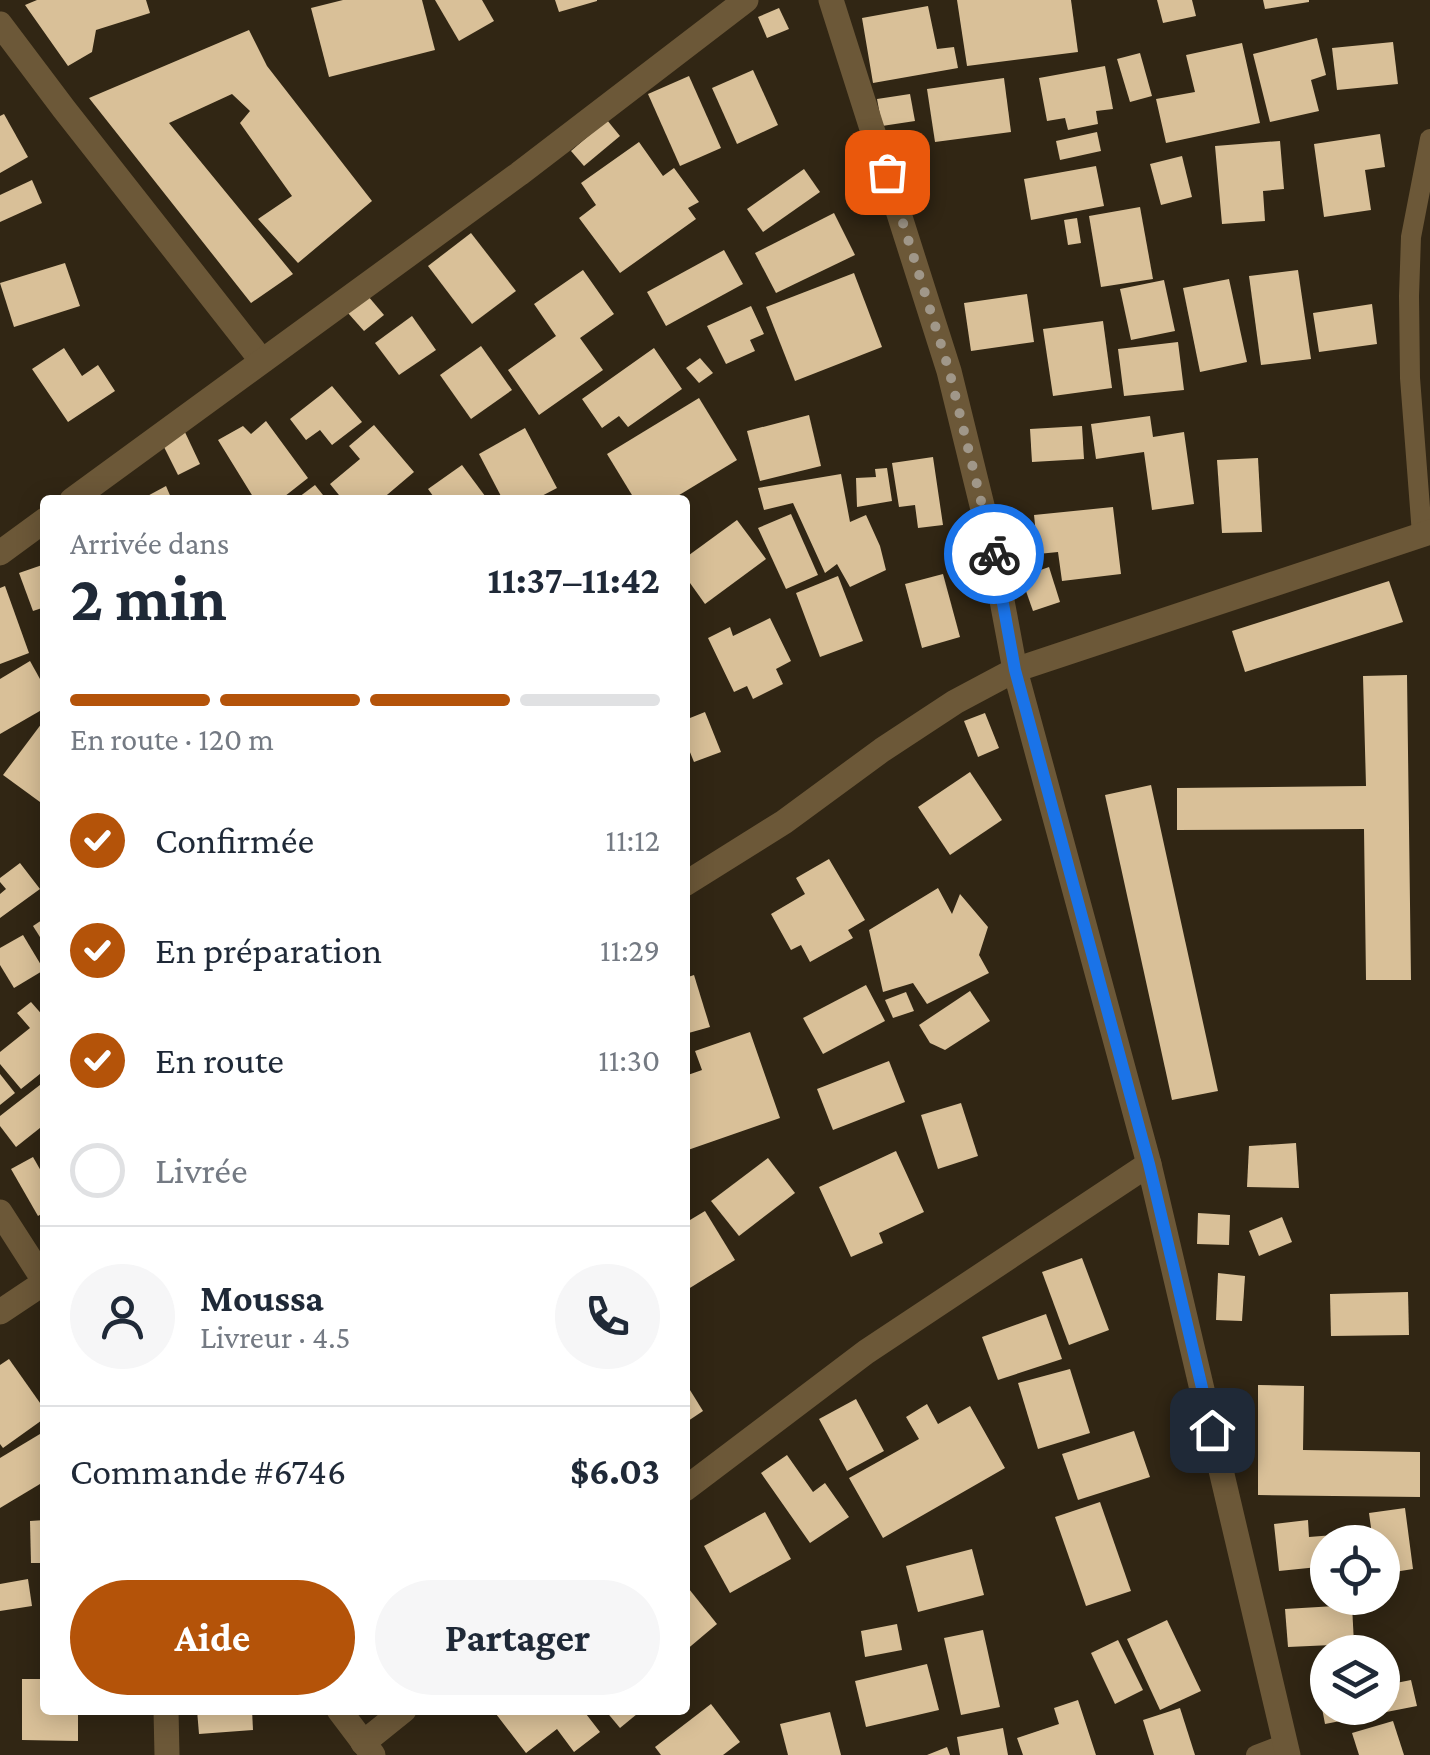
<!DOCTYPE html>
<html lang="fr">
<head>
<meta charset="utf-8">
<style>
	body { margin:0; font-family:"Crimson Pro",serif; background:#f6f6f7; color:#1f2937; height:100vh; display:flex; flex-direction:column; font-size:38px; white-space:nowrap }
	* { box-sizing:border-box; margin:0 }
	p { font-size:32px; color:#747a83 }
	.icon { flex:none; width:55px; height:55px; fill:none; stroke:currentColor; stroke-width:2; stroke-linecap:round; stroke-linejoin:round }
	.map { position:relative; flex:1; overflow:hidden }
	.panel { position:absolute; left:40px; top:495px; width:650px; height:1220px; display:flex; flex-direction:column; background:#fff; border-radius:10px; box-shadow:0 5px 25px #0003 }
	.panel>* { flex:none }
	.fabs { position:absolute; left:1310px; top:1525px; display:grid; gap:20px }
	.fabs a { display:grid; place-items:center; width:90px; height:90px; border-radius:50%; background:#fff; box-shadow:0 5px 25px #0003; font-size:50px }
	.pin { position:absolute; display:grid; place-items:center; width:85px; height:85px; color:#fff; margin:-42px; border-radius:20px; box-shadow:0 5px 15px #0006 }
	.courier { position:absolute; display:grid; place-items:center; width:100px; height:100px; margin:-50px; border:8px solid #1a73e8; border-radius:50%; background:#fff; color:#222; box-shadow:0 2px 12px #0007 }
	.head em { font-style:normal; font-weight:700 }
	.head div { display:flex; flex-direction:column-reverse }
	.head { display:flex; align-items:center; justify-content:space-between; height:170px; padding:0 30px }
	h1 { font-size:65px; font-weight:700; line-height:75px }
	.bar { display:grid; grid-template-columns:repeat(4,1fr); gap:15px 10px; align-content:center; height:120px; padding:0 30px }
	.bar i { height:12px; border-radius:8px; background:#e0e1e3 }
	.bar .active { background:#b45309 }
	.bar p { grid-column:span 4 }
	.line { display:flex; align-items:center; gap:25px; padding:0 30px; border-top:2px solid #e0e1e3 }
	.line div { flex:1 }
	.round { display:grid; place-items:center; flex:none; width:105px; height:105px; border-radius:52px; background:#f6f6f7 }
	ol { padding:0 30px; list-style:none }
	li { display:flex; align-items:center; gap:30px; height:110px }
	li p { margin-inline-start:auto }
	li .icon { padding:10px; border-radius:50%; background:#b45309; color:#fff; stroke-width:4 }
	li:last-child { color:#747a83 }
	li i { width:55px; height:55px; border:5px solid #e0e1e3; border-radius:50% }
	.action { display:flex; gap:20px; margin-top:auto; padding:20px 30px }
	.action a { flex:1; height:115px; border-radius:60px; background:#b45309; color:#fff; font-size:40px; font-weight:700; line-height:115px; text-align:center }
	.action a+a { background:#f6f6f7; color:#1f2937 }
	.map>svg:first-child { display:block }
	.building { fill:#d9c098 }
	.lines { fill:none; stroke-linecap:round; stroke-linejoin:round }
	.lane { stroke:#6c5838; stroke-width:20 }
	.street { stroke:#6c5838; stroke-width:25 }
	.done { stroke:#a09789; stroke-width:10; stroke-dasharray:0 18 }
	.route { stroke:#1a73e8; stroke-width:12 }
</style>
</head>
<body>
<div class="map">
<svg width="1430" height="1755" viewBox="0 0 1430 1755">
	<rect width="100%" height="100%" fill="#312614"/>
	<g class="building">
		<path d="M37,0h109l4,13 -54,17 -4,22 -24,14 -43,-61z"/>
		<path d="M343,0h79l13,50 -106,27 -18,-69z"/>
		<path d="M435,0h47l12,21 -35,20z"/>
		<path d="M555,0h42v1l-38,11z"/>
		<path d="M957,0h114l7,52 -111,14z"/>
		<path d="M1157,0h35l4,16 -33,7z"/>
		<path d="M1263,0h46v2l-44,7z"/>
		<path d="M928,6l9,43 17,-2 4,21 -85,15 -11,-65z"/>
		<path d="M779,8l10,21 -22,9 -9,-21z"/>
		<path d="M249,30l18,36 105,135 -74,62 -40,-44 34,-23 -52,-73 10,-12 -18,-17 -63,29 124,151 -42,29 -162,-205z"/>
		<path d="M1317,38l9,37 -15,5 8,31 -49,11 -17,-68z"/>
		<path d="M1393,42l5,42 -61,6 -5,-42z"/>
		<path d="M1242,43l18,80 -94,20 -10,-44 39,-7 -9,-37z"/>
		<path d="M1140,53l12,43 -22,6 -13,-43z"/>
		<path d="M1105,66l8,43 -17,2 2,13 -30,6 -3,-12 -18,3 -8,-43z"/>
		<path d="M753,70l25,55 -41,19 -25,-56z"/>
		<path d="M689,76l32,72 -41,18 -32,-72z"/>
		<path d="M1004,78l7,54 -76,10 -8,-53z"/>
		<path d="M910,94l5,27 -33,5 -5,-27z"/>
		<path d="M4,114l24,43 -28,16v-57z"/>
		<path d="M607,120l13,16 -36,30 -13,-15z"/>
		<path d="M1097,132l4,19 -41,9 -4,-19z"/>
		<path d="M1380,134l5,33 -20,3 6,40 -47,7 -10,-73z"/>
		<path d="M1280,141l4,48 -21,2 2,30 -43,3 -7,-78z"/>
		<path d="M639,142l24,34 11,-8 25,34 -11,6 8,11 -76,54 -41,-55 17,-13 -15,-22z"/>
		<path d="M1182,156l10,41 -31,8 -11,-41z"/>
		<path d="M1096,166l8,40 -73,14 -7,-41z"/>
		<path d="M804,169l16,23 -57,40 -16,-23z"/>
		<path d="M32,180l10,23 -42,19v-27z"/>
		<path d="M1140,207l13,72 -52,8 -12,-71z"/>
		<path d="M834,213l21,42 -79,38 -21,-40z"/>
		<path d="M1077,218l4,25 -13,2 -4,-25z"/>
		<path d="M471,233l45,58 -44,33 -44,-58z"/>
		<path d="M724,250l19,34 -77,42 -19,-34z"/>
		<path d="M65,263l15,43 -66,21 -14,-44z"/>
		<path d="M583,270l31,44 -34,24 23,32 -64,45 -31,-45 48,-34 -22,-32z"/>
		<path d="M1298,270l13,89 -50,6 -12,-89z"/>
		<path d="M854,273l28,74 -87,34 -29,-74z"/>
		<path d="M1229,279l18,83 -47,10 -17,-84z"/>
		<path d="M1164,280l11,51 -44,9 -11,-51z"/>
		<path d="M1027,294l7,48 -63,9 -7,-48z"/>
		<path d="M368,296l16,19 -20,16 -16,-18z"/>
		<path d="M1372,304l5,40 -58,8 -6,-39z"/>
		<path d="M751,306l13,28 -14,6 5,11 -29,13 -19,-38z"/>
		<path d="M412,316l24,34 -37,25 -24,-32z"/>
		<path d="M1103,321l9,67 -59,8 -10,-67z"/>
		<path d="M1178,342l6,48 -60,6 -6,-47z"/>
		<path d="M481,346l31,44 -41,29 -31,-44z"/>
		<path d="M64,348l18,28 16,-11 17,26 -47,31 -36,-53z"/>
		<path d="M654,348l28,41 -54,38 -9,-11 -17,12 -20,-29z"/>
		<path d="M700,358l13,15 -14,10 -13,-15z"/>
		<path d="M332,386l30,36 -30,23 -12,-15 -14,10 -16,-21z"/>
		<path d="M699,398l38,62 -66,40h-36l-28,-46z"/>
		<path d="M809,415l12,51 -61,15 -13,-50z"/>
		<path d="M1150,416l3,21 31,-5 10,72 -42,6 -8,-58 -48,7 -5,-35z"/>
		<path d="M266,421l42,57 -28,22h-25l-37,-60 25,-14 8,8z"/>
		<path d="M374,425l40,47 -33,28h-38l-13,-16 30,-25 -11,-13z"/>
		<path d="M1082,426l2,33 -52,3 -2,-33z"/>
		<path d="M183,428l17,36 -22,11 -18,-36z"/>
		<path d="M525,428l32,60 -23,12h-31l-24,-46z"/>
		<path d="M933,457l10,68 -25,3 -3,-23 -16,2 -7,-44z"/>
		<path d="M1258,458l4,74 -40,1 -5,-73z"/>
		<path d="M462,465l26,35h-52l-8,-11z"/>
		<path d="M887,468l5,33 -35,6 -1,-29 20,-1 -1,-8z"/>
		<path d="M841,474l9,48 16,-7 14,31 6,24 -36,17 -13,-23 -12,9 -32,-70 -29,7 -6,-22z"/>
		<path d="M315,485l12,15h-32z"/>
		<path d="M166,486l6,14h-32z"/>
		<path d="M1113,507l8,67 -59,7 -4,-29 -20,2 -4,-39z"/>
		<path d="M791,514l27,61 -32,14 -28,-61z"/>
		<path d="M737,520l29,39 -61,45 -20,-28v-18z"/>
		<path d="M45,564v43l-12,4 -14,-38z"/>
		<path d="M1049,567l11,35 -27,9 -12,-34z"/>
		<path d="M943,574l17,63 -38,11 -17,-64z"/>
		<path d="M838,576l25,65 -43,16 -24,-64z"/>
		<path d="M1389,581l14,41 -158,50 -13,-41z"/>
		<path d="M5,586l24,67 -29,11v-76z"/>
		<path d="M770,618l21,43 -15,8 7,15 -30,15 -6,-13 -13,6 -26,-54 22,-11 3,9z"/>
		<path d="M30,661l15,27v20l-45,26v-55z"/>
		<path d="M1407,675l4,305h-45l-2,-151 -187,1v-42l189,-2 -3,-110z"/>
		<path d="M705,712l16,40 -27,10 -9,-22v-20z"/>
		<path d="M985,713l14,35 -21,9 -14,-36z"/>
		<path d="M45,719v76l-5,7 -37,-27z"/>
		<path d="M970,772l32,48 -52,35 -32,-48z"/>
		<path d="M1151,785l67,306 -46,9 -67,-305z"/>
		<path d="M829,859l36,61 -17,10 5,8 -43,24 -9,-17 -10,5 -20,-36 34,-20 -9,-16z"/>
		<path d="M20,863l20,26 -40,29v-24l6,-5 -6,-7v-4z"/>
		<path d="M938,888l14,26 8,-20 28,33 -9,28 10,18 -62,31 -14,-21 -30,9 -14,-62z"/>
		<path d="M45,918v27l-12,-19z"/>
		<path d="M23,935l21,35 -30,18 -14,-23v-17z"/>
		<path d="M694,975l16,52 -25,7v-56z"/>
		<path d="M866,985l19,36 -62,33 -20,-36z"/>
		<path d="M970,991l20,30 -45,29 -15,-7 -11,-18z"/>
		<path d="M906,992l8,19 -21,7 -8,-18z"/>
		<path d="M31,1002l14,16v52l-24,19 -21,-25v-12l30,-24 -13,-15z"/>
		<path d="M750,1032l30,86 -95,33v-75l17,-6 -7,-19z"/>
		<path d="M889,1061l16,41 -72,28 -16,-41z"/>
		<path d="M0,1074l15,19 -15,12z"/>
		<path d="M45,1081v43l-29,23 -16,-21v-10z"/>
		<path d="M961,1103l17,53 -40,13 -17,-54z"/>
		<path d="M1296,1143l3,45 -52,-1 2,-41z"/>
		<path d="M896,1151l28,61 -45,21 4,10 -32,14 -32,-70z"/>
		<path d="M33,1157l12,21v34l-7,4 -27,-47z"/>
		<path d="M768,1158l27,35 -56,43 -28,-35z"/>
		<path d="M705,1211l30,49 -50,31v-68z"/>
		<path d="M1198,1213l32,2 -1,30 -32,-1z"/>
		<path d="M1282,1217l10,25 -33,14 -10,-25z"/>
		<path d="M1082,1258l27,72 -40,15 -27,-73z"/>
		<path d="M1218,1273l27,3 -3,45 -26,-1z"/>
		<path d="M1408,1292l1,43 -78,1 -1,-42z"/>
		<path d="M1046,1314l16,45 -64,21 -16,-43z"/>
		<path d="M9,1359l36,51v8l-42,30 -3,-4v-79z"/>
		<path d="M1070,1369l20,64 -52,16 -20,-66z"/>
		<path d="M685,1382l18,29 -18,12z"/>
		<path d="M1258,1385l46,1 -1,64 117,2v45l-162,-2z"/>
		<path d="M856,1399l28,52 -37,20 -28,-52z"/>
		<path d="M927,1404l11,20 32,-18 35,62 -122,70 -34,-60 70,-39 -13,-22z"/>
		<path d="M45,1431v50l-45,27v-50z"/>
		<path d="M1134,1431l16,46 -72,23 -16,-46z"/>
		<path d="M787,1455l26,37 12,-9 24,34 -39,26 -49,-70z"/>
		<path d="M1100,1502l31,89 -45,15 -31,-89z"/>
		<path d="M1405,1508l8,61 -31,5v-32h-9l-4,-29z"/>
		<path d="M765,1512l26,47 -61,34 -26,-47z"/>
		<path d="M45,1520v43h-14l-1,-42z"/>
		<path d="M1308,1520l1,17 25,-2 1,7h-7v24l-49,5 -5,-47z"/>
		<path d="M972,1549l12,46 -66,17 -12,-46z"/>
		<path d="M28,1579l4,27 -32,5v-27z"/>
		<path d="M685,1584l32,40 -32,27z"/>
		<path d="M1352,1605l2,39 -66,3 -3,-38z"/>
		<path d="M1167,1620l34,71 -41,19 -33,-71z"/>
		<path d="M897,1624l5,26 -37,7 -4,-26z"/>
		<path d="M983,1630l17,77 -39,8 -17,-77z"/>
		<path d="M1118,1640l25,50 -28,14 -24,-51z"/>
		<path d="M927,1664l12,46 -73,17 -11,-46z"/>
		<path d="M1328,1669v39h54l2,-32 2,9 25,-5 6,26 -92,18 -10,-53z"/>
		<path d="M22,1679h23v31h33v31l-56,-1z"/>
		<path d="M1078,1700l18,55h-73l-6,-17 42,-14 -5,-16z"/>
		<path d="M711,1704l29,38 -17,13h-62l-6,-8z"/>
		<path d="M1180,1708l15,47h-41l-11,-35z"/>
		<path d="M197,1710h55l1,20 -54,4z"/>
		<path d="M493,1710h90l17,22 -26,20 -17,-23 -31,24z"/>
		<path d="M605,1710h28l4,4 -17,14z"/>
		<path d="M830,1712l11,43h-53l-8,-31z"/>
		<path d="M1393,1721l11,34h-45l-7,-22z"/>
		<path d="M1003,1728l5,27h-48l-3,-18z"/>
		<path d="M947,1747l3,8h-23z"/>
	</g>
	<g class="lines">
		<g class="lane">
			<path d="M1422,534l-12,-156 -1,-82 2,-59 19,-98"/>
			<path d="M1256,1755l29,-11"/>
		</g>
		<g class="street">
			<path d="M831,0l118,371 42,171 24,128 134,494 139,591"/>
			<path d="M0,24l64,85 198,252"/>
			<path d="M72,500l447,-326 227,-174"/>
			<path d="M0,553l45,-33"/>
			<path d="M685,884l99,-62 98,-72 73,-48 60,-32 415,-138"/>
			<path d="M0,1212l45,70"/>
			<path d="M0,1312l45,-30"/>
			<path d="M685,1489l181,-137 283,-188"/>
			<path d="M166,1710l1,45"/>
			<path d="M339,1710l34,45"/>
			<path d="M363,1743l41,-33"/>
		</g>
	</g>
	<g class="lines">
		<path class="done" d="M887,172l62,198 45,184"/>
		<path class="route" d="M994,554l21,116 134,494 63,266"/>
	</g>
</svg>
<div class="fabs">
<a><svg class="icon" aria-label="locate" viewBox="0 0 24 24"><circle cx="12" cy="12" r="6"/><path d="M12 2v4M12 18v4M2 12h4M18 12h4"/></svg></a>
<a><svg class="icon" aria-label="layers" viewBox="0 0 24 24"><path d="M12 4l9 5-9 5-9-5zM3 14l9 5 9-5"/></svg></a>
</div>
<div class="pin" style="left:887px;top:172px;background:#ea580c"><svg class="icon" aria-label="bag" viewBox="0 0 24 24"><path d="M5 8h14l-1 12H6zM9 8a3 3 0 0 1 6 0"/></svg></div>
<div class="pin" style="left:1212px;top:1430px;background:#1f2937"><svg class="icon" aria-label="home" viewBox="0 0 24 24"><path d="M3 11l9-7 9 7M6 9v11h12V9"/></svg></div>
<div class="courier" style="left:994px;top:554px"><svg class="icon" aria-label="bike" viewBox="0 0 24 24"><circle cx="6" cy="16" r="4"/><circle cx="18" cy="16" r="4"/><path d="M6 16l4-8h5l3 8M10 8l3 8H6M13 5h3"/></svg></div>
<section class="panel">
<div class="head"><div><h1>2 min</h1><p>Arrivée dans</p></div><em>11:37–11:42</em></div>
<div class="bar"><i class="active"></i><i class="active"></i><i class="active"></i><i></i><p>En route · 120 m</p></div>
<ol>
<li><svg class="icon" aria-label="check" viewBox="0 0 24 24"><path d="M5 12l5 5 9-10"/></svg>Confirmée<p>11:12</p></li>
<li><svg class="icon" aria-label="check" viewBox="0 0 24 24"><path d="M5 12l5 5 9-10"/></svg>En préparation<p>11:29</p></li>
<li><svg class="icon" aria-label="check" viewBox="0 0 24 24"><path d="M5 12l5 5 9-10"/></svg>En route<p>11:30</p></li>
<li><i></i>Livrée</li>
</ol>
<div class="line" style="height:180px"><a class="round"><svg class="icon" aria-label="person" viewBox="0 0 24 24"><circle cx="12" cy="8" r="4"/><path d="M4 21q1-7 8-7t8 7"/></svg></a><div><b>Moussa</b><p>Livreur · 4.5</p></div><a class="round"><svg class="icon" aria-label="phone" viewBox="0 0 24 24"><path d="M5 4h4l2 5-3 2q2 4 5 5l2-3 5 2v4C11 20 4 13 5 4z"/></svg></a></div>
<div class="line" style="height:130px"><div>Commande #6746</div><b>$6.03</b></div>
<div class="action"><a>Aide</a><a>Partager</a></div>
</section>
</div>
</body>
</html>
